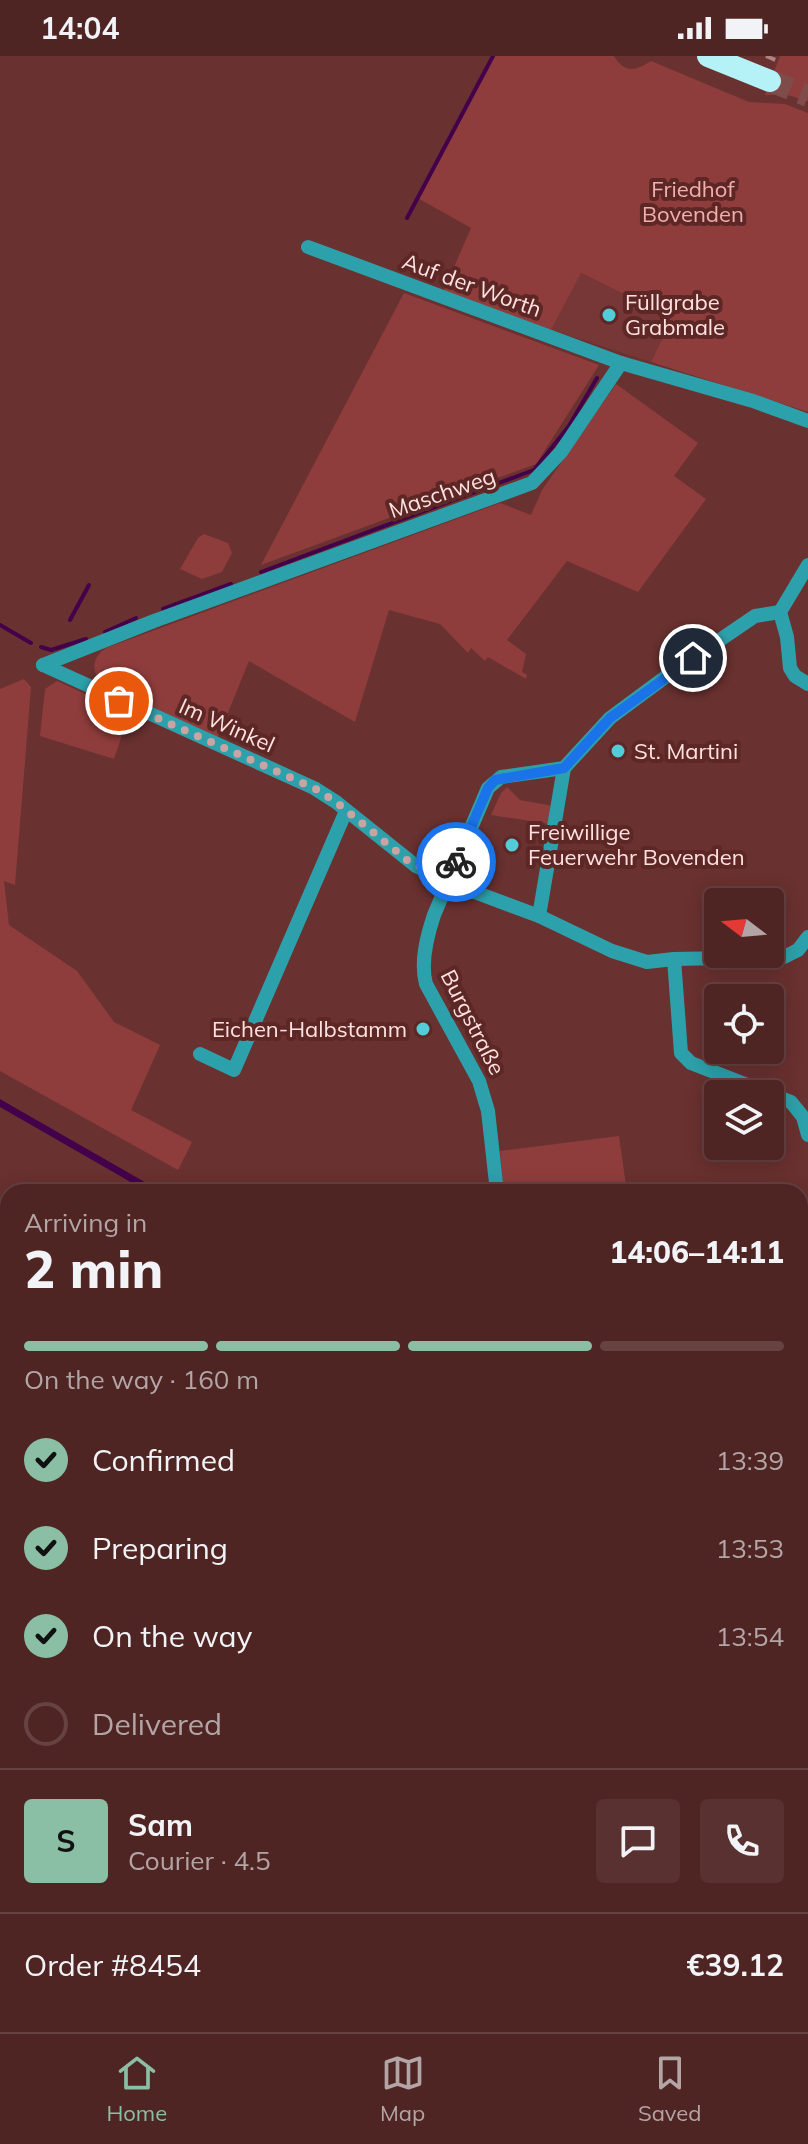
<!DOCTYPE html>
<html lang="en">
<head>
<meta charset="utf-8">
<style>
	body { margin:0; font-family:Mulish,sans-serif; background:#593131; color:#f1f3f6; height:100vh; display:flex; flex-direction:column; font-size:30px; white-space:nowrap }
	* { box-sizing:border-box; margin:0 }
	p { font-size:26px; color:#b3a5a6 }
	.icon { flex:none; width:44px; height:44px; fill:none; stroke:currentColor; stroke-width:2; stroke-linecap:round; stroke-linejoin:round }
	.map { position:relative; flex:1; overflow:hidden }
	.side { position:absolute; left:0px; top:1128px; width:808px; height:848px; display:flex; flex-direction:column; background:#4f2524; border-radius:24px 24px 0 0; box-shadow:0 4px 20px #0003,0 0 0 2px #664241 }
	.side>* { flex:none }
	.needle { width:52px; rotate:286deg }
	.controls { position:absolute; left:704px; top:832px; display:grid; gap:16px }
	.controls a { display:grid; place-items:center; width:80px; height:80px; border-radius:8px; background:#4f2524; box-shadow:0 4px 20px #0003,0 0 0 2px #664241; font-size:40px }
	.pin { position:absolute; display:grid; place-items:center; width:68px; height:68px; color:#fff; margin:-34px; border:4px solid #fff; border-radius:50%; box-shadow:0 2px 8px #0007 }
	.courier { position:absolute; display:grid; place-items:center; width:80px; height:80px; margin:-40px; border:6px solid #1a73e8; border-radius:50%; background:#fff; color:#222; box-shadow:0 2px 10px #0007 }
	.head em { font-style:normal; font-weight:800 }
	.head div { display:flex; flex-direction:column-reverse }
	.head { display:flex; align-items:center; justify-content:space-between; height:136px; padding:0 24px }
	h1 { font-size:52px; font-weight:800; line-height:60px }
	.bar { display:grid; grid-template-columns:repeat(4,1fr); gap:12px 8px; align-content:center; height:96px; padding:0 24px }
	.bar i { height:10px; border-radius:6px; background:#664241 }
	.bar .current { background:#8abfa5 }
	.bar p { grid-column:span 4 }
	.line { display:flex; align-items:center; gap:20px; padding:0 24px; border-top:2px solid #664241 }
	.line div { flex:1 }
	.round { display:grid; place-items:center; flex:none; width:84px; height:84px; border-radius:8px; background:#593131 }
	ol { padding:0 24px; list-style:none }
	li { display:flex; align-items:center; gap:24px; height:88px }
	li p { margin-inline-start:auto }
	li .icon { padding:8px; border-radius:50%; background:#8abfa5; color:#111; stroke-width:4 }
	li:last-child { color:#b3a5a6 }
	li i { width:44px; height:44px; border:4px solid #664241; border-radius:50% }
	.status { display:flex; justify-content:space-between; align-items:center; height:56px; padding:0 40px; background:#4f2524; direction:ltr }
	.status svg { height:22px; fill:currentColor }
	.dock { display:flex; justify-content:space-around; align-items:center; height:112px; border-top:2px solid #664241; background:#4f2524; font-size:22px; color:#b3a5a6 }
	.dock a { display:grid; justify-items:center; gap:4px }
	.dock .current { color:#8abfa5 }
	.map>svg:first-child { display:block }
	.built { fill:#773736 }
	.green { fill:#8f3d3c }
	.water { fill:#43004b }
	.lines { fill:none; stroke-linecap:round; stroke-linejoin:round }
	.stream { stroke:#43004b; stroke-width:4 }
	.trunk-tunnel { stroke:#804c4a; stroke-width:22; stroke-dasharray:22 11; stroke-linecap:butt }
	.minor { stroke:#2da1ab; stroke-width:14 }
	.trunk { stroke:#b4f2f8; stroke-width:22 }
	.rail { stroke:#ae8281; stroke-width:4; stroke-dasharray:10 10; stroke-linecap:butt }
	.done { stroke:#caa4a2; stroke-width:8; stroke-dasharray:0 14.4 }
	.route { stroke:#1a73e8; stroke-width:10 }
	.poi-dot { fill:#52ccd6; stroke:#5d2726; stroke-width:3 }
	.labels { text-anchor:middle; stroke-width:8; stroke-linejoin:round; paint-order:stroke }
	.park-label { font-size:22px; fill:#f0afab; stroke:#5d2726 }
	.street-label { font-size:22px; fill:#ffe2e0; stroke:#5d2726 }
	.poi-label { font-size:22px; fill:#ffe2e0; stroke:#5d2726; text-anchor:start }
</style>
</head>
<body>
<div class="status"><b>14:04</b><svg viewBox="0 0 49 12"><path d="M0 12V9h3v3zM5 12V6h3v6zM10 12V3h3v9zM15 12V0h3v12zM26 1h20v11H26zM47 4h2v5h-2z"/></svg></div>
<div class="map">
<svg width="808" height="1976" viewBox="0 0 808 1976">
	<rect width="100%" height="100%" fill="#693130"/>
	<path class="built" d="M580,217l52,25 -1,3 40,20 -20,41 -100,-32z"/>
	<g class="green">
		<path d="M491,0h123c11,18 21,15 37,5l98,41 36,2 23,9v299l-157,-50 20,-41 -40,-20 1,-3 -51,-25 -30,57 -108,-38 28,-64 -55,-31z"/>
		<path d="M780,0h28v45l-24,-7 -19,1z"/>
		<path d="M404,237l195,72 -63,99 -275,101z"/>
		<path d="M616,328l82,59 -24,33 32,23 -68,93 -71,-31 -60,79 19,14 -4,18 5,3 -1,4 -38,-22 -3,4 -14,-13 -3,5 -28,-29 -51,-14 -34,112 -106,-61 -31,76 -112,-51c-15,-10 -16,-28 0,-38l394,-145 31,12 11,-25z"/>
		<path d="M204,478l24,9 4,10 -10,19 -20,7 -22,-10 18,-31z"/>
		<path d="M24,623l7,8 -16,198 -11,-4 5,44 68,46 37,51 46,23 -29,65 61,32 -14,28 -178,-99v-382z"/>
		<path d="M57,625l72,33 -15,45 -74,-23 5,-47z"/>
		<path d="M507,731l13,13 33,6 -3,18 -59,-9 10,-22z"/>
		<path d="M619,1080l8,56h-123l-4,-41z"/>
	</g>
	<g class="water">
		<path d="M0,1043l19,11 143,82h-14l-148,-85z"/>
		<path d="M348,1968h81l45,8h-162z"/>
	</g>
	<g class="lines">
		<g class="stream">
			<path d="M407,162l86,-162"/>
			<path d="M261,516l273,-102 35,-44 28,-48"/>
			<path d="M163,553l68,-25"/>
			<path d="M70,564l19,-35"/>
			<path d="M0,569l31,18"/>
			<path d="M105,576l31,-14"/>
			<path d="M41,591l10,3 35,-11"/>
			<path d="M800,1387l8,-1"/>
			<path d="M0,1425l8,2"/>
			<path d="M0,1447l8,1"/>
		</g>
		<path class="trunk-tunnel" d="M770,25l38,15"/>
		<g class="minor">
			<path d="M308,191l313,116 132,38 55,20"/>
			<path d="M808,509l-28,47 7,25 3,31 5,8 13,8"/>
			<path d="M43,609l271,123 22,14 80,64 32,16 91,34 73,35 35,11 27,-3 110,-2 14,-7 10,-13"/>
			<path d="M43,609l111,-44 378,-138 29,-31 60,-89"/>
			<path d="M539,860l25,-148"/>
			<path d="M674,903l7,94 10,10 100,39 12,15 5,18"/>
			<path d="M200,998l34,16 112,-259"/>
			<path d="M497,1136l-9,-81 -9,-30 -53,-97c-6,-22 1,-48 8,-69l54,-127 13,-11 63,-9 46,-50 54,-40 91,-62 25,-4"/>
			<path d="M800,1212l8,-2"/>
		</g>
		<path class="trunk" d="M708,0l62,25"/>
		<path class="rail" d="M766,0l12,5"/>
	</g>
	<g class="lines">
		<path class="done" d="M119,645l195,87 22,14 71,58 41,22 8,-20"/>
		<path class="route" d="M456,806l32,-74 7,-8 69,-12 46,-50 83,-60"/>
	</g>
	<g class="poi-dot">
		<circle cx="609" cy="259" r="8"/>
		<circle cx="618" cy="695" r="8"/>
		<circle cx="512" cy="789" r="8"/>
		<circle cx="423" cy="973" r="8"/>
	</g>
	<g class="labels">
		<g class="park-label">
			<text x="693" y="141">Friedhof<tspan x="693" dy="25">Bovenden</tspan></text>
		</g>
		<g class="street-label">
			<text transform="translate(472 229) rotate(20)" y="8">Auf der Worth</text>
			<text transform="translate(442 437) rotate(-19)" y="8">Maschweg</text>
			<text transform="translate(227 669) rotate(24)" y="8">Im Winkel</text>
			<text transform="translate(473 966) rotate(63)" y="8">Burgstraße</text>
		</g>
		<g class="poi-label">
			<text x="625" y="254">Füllgrabe<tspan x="625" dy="25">Grabmale</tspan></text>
			<text x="634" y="703">St. Martini</text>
			<text x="528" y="784">Freiwillige<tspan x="528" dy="25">Feuerwehr Bovenden</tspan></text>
			<text x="407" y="981" text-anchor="end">Eichen-Halbstamm</text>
		</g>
	</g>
</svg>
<div class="controls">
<a><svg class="needle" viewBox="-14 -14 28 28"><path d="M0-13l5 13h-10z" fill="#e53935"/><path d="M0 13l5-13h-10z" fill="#b3a5a6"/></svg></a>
<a><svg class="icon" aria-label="locate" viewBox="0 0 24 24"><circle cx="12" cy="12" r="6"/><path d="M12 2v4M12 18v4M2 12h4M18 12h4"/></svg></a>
<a><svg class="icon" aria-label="layers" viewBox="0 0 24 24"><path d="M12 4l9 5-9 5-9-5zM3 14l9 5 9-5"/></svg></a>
</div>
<div class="pin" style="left:119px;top:645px;background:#ea580c"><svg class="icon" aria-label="bag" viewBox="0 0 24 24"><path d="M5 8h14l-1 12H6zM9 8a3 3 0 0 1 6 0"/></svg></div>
<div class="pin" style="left:693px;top:602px;background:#1f2937"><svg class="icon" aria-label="home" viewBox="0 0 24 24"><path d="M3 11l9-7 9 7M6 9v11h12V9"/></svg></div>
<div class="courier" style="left:456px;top:806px"><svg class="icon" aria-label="bike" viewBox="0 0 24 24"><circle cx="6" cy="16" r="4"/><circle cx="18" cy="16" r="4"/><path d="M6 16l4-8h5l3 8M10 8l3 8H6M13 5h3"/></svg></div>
<section class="side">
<div class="head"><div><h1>2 min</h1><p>Arriving in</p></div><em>14:06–14:11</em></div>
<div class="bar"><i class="current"></i><i class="current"></i><i class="current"></i><i></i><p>On the way · 160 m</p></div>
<ol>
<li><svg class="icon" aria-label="check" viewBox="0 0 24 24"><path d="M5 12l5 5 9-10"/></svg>Confirmed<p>13:39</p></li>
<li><svg class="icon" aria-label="check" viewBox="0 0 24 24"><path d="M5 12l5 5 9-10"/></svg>Preparing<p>13:53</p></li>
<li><svg class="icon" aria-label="check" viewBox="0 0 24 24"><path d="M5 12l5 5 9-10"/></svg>On the way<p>13:54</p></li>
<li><i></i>Delivered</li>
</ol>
<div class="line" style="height:144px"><b class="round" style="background:#8abfa5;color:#111">S</b><div><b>Sam</b><p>Courier · 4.5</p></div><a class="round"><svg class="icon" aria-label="chat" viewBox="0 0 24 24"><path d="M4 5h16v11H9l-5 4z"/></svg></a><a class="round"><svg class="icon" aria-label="phone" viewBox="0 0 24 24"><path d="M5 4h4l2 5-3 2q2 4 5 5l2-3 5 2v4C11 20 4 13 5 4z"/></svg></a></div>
<div class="line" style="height:104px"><div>Order #8454</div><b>€39.12</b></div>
</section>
</div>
<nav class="dock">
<a class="current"><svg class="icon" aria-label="home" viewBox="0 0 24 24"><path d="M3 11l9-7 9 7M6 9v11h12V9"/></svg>Home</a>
<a><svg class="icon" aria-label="map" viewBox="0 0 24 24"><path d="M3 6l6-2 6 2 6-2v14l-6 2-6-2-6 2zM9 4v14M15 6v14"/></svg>Map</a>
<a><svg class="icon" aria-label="saved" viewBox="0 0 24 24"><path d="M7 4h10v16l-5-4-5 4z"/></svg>Saved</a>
</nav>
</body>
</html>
